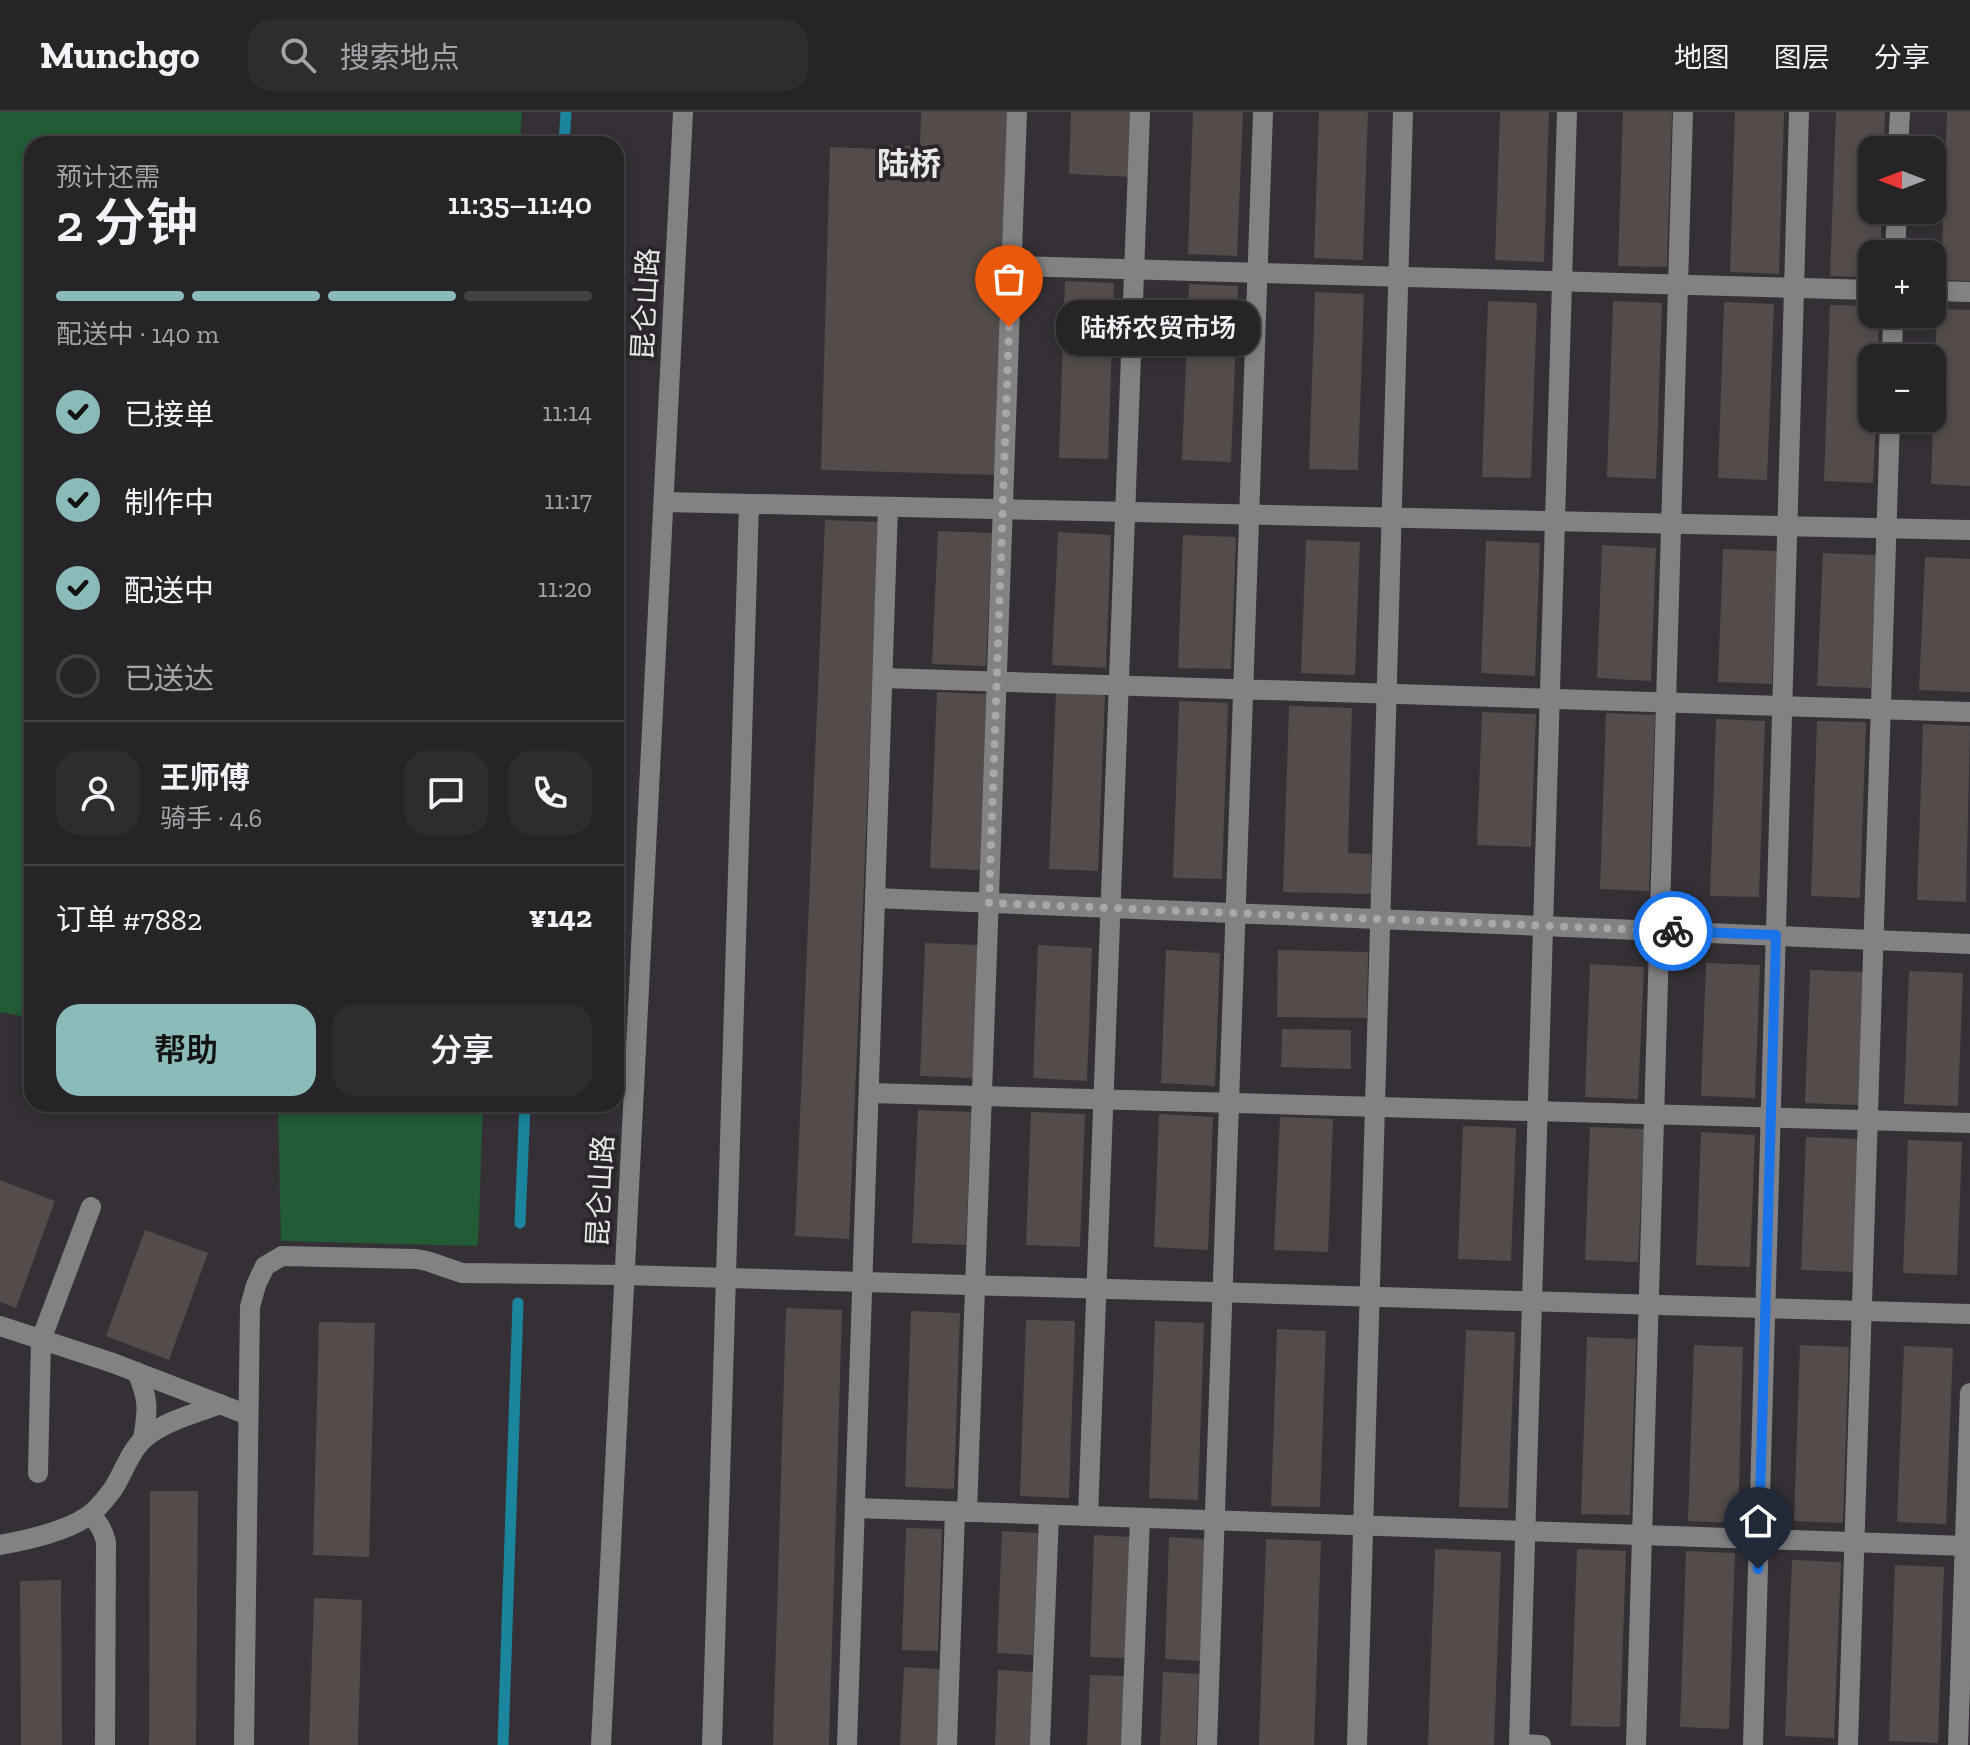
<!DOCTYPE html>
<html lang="zh">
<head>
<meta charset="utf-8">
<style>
	body { margin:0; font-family:"Zilla Slab","Noto Sans SC",serif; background:#2f2c30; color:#f1f3f6; height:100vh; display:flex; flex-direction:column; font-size:30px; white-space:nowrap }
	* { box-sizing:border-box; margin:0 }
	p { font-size:26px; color:#a4a4a8 }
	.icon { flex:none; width:44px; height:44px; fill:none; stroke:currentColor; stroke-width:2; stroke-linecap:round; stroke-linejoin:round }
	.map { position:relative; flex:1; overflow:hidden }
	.drawer { position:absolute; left:24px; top:24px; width:600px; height:976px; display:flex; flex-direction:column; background:#272428; border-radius:24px; box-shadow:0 4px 12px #0003,0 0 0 2px #434145 }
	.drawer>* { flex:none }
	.needle { width:52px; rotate:270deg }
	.fabs { position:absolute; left:1858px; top:24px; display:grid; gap:16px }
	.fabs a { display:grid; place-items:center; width:88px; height:88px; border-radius:16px; background:#272428; box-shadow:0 4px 12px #0003,0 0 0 2px #434145; font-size:40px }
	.pin { position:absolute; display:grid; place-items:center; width:68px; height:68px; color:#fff; margin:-82px -34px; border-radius:50% 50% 50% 0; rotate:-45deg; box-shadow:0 0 8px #0007 }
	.pin .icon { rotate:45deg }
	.courier { position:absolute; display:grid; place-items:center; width:80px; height:80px; margin:-40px; border:6px solid #1a73e8; border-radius:50%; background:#fff; color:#222; box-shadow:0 2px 10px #0007 }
	.bubble { position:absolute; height:56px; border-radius:24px; background:#272428; box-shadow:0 4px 12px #0003,0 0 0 2px #434145; font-size:26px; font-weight:600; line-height:56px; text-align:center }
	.headline em { font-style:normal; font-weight:600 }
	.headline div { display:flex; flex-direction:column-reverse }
	.headline { display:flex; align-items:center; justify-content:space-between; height:136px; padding:0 32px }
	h1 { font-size:52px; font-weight:600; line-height:60px }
	.bar { display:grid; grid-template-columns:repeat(4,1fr); gap:12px 8px; align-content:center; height:96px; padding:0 32px }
	.bar i { height:10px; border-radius:6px; background:#434145 }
	.bar .current { background:#8bbbb9 }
	.bar p { grid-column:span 4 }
	.line { display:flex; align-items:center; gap:20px; padding:0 32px; border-top:2px solid #434145 }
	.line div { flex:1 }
	.round { display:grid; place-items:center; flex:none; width:84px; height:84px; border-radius:24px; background:#2f2c30 }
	ol { padding:0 32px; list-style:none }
	li { display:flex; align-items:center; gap:24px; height:88px }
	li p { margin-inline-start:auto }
	li .icon { padding:8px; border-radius:50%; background:#8bbbb9; color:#111; stroke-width:4 }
	li:last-child { color:#a4a4a8 }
	li i { width:44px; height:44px; border:4px solid #434145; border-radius:50% }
	.action { display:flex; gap:16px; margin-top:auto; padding:16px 32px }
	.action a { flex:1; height:92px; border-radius:24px; background:#8bbbb9; color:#111; font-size:32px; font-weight:600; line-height:92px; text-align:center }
	.action a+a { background:#2f2c30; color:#f1f3f6 }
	header { display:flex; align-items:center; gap:48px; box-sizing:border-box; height:112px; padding:0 40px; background:#272428; border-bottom:2px solid #434145 }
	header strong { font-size:38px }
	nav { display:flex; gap:44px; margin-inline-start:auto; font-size:28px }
	.search { width:560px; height:72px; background:#2f2c30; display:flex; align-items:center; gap:20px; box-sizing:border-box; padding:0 28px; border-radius:24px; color:#a4a4a8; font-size:30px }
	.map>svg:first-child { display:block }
	.green { fill:#225b36 }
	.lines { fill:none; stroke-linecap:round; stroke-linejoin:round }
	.stream { stroke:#1a859d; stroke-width:11 }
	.building { fill:#534c4b }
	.minor { stroke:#828184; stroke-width:20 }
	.done { stroke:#aaa7ab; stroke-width:8; stroke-dasharray:0 14.4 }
	.route { stroke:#1a73e8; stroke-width:10 }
	.labels { text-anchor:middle; stroke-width:8; stroke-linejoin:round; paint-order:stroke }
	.street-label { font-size:28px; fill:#e9e7ea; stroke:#2a262b }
	.quarter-label { font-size:32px; font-weight:bold; fill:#e9e7ea; stroke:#2a262b }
</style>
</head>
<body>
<header>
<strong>Munchgo</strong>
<div class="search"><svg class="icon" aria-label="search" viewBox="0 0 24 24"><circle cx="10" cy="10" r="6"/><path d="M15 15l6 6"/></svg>搜索地点</div>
<nav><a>地图</a><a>图层</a><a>分享</a></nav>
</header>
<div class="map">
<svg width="1970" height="1633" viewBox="0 0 1970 1633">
	<rect width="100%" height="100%" fill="#343035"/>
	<g class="green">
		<path d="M0,0h522l-2,32h-488v874l-32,-6z"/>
		<path d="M278,992h205l-5,142 -197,-5z"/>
	</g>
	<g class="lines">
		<g class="stream">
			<path d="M564,32l2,-32"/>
			<path d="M520,1111l5,-119"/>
			<path d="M503,1633l15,-442"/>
		</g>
	</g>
	<g class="building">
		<path d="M921,0h92l-11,363 -181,-5 9,-323 50,2v-4l40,1z"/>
		<path d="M1071,0h66l-3,65 -65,-3z"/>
		<path d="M1193,0h50l-6,144 -49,-2z"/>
		<path d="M1319,0h49l-5,148 -49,-2z"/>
		<path d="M1500,0h49l-5,150 -49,-2z"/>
		<path d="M1623,0h49l-5,155 -49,-1z"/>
		<path d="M1735,0h49l-5,162 -49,-2z"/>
		<path d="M1836,0h49l-1,38h-12v60h10l-2,44h-8v23l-42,-1z"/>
		<path d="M1947,0h23v169l-29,-1z"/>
		<path d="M1065,169l49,2 -6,176 -49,-1z"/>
		<path d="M1189,172l49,2 -7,176 -49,-2z"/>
		<path d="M1315,180l49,2 -6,176 -49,-1z"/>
		<path d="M1488,189l49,2 -6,175 -49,-1z"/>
		<path d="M1613,189l49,2 -6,176 -49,-2z"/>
		<path d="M1724,190l50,2 -7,176 -49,-2z"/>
		<path d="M1830,193l42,1v8h7l-1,44h-6v60h4l-3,65 -49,-2z"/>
		<path d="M1937,197l33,1v176l-39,-2z"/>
		<path d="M825,408l54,2 -30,717 -54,-3z"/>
		<path d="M938,419l54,2 -6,133 -54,-2z"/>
		<path d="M1058,420l53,3 -5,133 -54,-3z"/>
		<path d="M1183,423l53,2 -5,132 -53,-1z"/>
		<path d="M1306,428l54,2 -5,133 -54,-2z"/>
		<path d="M1486,429l54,2 -5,133 -54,-3z"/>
		<path d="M1602,433l54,3 -5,133 -54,-3z"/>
		<path d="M1723,437l54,2 -5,133 -54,-2z"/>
		<path d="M1823,441l53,2 -5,133 -54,-2z"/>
		<path d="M1925,445l45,2v133l-51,-2z"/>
		<path d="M937,580l49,2 -6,176 -50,-2z"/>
		<path d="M1056,581l49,2 -7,176 -49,-2z"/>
		<path d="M1179,589l49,2 -6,176 -49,-1z"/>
		<path d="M1289,594l63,2 -4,145 23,1v40l-88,-2z"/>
		<path d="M1482,600l54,2 -5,133 -54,-2z"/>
		<path d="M1606,601l49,2 -6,176 -49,-2z"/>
		<path d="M1716,607l49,2 -6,176 -49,-1z"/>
		<path d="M1817,609l49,1 -6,176 -49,-2z"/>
		<path d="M1923,612l47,2 -4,176 -49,-2z"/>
		<path d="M925,831l54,2 -5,133 -54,-2z"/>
		<path d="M1038,833l54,3 -5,133 -54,-3z"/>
		<path d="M1166,838l54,3 -5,133 -54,-3z"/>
		<path d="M1278,838l90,2 -1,66 -90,-1z"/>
		<path d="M1706,851l54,2 -5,133 -54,-2z"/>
		<path d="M1590,852l54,3 -6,132 -53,-2z"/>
		<path d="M1810,858l53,2 -4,133 -54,-2z"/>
		<path d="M1909,859l54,2 -5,133 -54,-2z"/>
		<path d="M1282,917l69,1v39l-70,-2z"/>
		<path d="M918,998l53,2 -5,133 -54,-2z"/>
		<path d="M1031,1000l54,2 -5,133 -54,-2z"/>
		<path d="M1159,1002l54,3 -5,133 -54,-3z"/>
		<path d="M1280,1005l53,2 -5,133 -54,-2z"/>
		<path d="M1463,1014l53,2 -5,133 -53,-2z"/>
		<path d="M1590,1015l54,2 -6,133 -53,-2z"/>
		<path d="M1701,1020l54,3 -5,132 -54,-2z"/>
		<path d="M1806,1025l53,2 -5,133 -53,-2z"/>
		<path d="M1908,1028l54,2 -5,133 -54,-2z"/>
		<path d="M0,1068l55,21 -39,107 -16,-6z"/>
		<path d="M145,1118l63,23 -39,107 -63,-24z"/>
		<path d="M786,1196l56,2 -13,435h-56z"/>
		<path d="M911,1199l49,2 -6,176 -49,-2z"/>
		<path d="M1026,1208l49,1 -6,177 -49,-2z"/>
		<path d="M1155,1209l49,2 -6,177 -49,-2z"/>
		<path d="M319,1210l56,1 -6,234 -56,-2z"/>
		<path d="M1277,1217l49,2 -6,176 -49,-1z"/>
		<path d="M1466,1218l49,2 -7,176 -49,-1z"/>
		<path d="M1587,1225l49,2 -6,176 -49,-1z"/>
		<path d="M1694,1233l49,2 -5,176 -50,-2z"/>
		<path d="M1800,1233l49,2 -6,176 -49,-2z"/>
		<path d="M1904,1234l49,2 -7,176 -49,-2z"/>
		<path d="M150,1379h48l-2,254h-47z"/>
		<path d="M906,1416l36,1 -4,122 -36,-1z"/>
		<path d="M1002,1419l36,2 -5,122 -36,-2z"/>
		<path d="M1094,1423l36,2 -4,121 -36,-1z"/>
		<path d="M1169,1425l36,2 -4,122 -36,-2z"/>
		<path d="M1266,1427l55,2 -7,204h-55z"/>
		<path d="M1435,1437l66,3 -7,193h-66z"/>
		<path d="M1577,1437l49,2 -6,176 -49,-1z"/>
		<path d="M1686,1439l49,2 -6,176 -49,-2z"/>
		<path d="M1792,1448l49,2 -7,176 -49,-2z"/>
		<path d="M1895,1453l49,2 -6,176 -49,-2z"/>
		<path d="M61,1468l1,165h-41l-1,-164z"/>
		<path d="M314,1486l48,2 -4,145h-49z"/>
		<path d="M904,1555l36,2 -3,76h-37z"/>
		<path d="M998,1558l36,2 -3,73h-36z"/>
		<path d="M1163,1560l36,2 -3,71h-36z"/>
		<path d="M1090,1563l36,1 -3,69h-36z"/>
	</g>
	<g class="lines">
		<g class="minor">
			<path d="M1898,38l2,-38"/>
			<path d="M1895,142l2,-44"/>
			<path d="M1012,154l860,24"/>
			<path d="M1932,179l38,1"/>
			<path d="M1892,246l1,-44"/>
			<path d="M664,390l1306,28"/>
			<path d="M883,566l1087,34"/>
			<path d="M875,786l1095,46"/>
			<path d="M869,981l1101,30"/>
			<path d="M0,1214l113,37 135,52"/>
			<path d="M137,1260c12,28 11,37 6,67"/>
			<path d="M38,1361l3,-133 50,-133"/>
			<path d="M855,1396l1110,38"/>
			<path d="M967,1400l50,-1400"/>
			<path d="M90,1403c9,8 13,15 16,27l-1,203"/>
			<path d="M1088,1404l52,-1404"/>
			<path d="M0,1433c27,-5 65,-13 88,-29 9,-6 19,-19 25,-27 11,-17 17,-39 33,-52 21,-17 49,-23 74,-33"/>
			<path d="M1519,1632l22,1"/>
			<path d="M244,1633l6,-438 6,-22 9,-19 17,-10 134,3 11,2 35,12 162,2 1346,39"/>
			<path d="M601,1633l82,-1633"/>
			<path d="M712,1633l37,-1241"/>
			<path d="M847,1633l41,-1238"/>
			<path d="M947,1633l8,-233"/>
			<path d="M1040,1633l9,-230"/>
			<path d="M1131,1633l9,-227"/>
			<path d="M1207,1633l56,-1633"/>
			<path d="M1357,1633l46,-1633"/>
			<path d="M1519,1633l48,-1633"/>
			<path d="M1636,1633l47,-1633"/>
			<path d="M1753,1633l46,-1633"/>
			<path d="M1848,1633l42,-1327"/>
			<path d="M1958,1633l12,-352"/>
		</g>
	</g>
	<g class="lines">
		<path class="done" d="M1009,215l-20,576 684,28"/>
		<path class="route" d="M1673,819l103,4 -18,634"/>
	</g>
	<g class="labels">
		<g class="street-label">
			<text transform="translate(645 192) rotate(-87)" y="10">昆仑山路</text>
			<text transform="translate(600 1079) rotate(-87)" y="10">昆仑山路</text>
		</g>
		<g class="quarter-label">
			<text x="909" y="63">陆桥</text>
		</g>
	</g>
</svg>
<div class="fabs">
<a><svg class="needle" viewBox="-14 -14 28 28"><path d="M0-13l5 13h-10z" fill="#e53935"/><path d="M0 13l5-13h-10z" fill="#a4a4a8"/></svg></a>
<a>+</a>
<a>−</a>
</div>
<div class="pin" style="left:1009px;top:215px;background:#ea580c"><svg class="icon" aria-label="bag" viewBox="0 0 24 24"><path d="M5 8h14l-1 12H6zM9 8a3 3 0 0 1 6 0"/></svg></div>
<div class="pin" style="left:1758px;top:1457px;background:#1f2937"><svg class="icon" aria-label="home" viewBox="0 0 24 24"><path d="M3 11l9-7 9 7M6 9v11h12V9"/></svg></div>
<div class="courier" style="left:1673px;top:819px"><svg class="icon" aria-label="bike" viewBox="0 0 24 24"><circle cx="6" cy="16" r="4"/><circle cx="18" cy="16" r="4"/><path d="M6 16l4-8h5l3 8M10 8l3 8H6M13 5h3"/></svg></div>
<div class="bubble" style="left:1056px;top:188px;width:204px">陆桥农贸市场</div>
<section class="drawer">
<div class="headline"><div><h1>2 分钟</h1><p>预计还需</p></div><em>11:35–11:40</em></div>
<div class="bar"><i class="current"></i><i class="current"></i><i class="current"></i><i></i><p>配送中 · 140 m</p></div>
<ol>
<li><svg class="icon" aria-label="check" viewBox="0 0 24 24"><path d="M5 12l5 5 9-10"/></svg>已接单<p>11:14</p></li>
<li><svg class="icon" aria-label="check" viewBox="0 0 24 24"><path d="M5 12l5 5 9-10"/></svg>制作中<p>11:17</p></li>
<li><svg class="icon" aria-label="check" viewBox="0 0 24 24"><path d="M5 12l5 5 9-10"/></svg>配送中<p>11:20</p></li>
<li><i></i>已送达</li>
</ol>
<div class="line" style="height:144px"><a class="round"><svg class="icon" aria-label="person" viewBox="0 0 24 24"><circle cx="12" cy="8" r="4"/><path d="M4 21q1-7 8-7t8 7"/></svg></a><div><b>王师傅</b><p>骑手 · 4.6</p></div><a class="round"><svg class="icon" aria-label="chat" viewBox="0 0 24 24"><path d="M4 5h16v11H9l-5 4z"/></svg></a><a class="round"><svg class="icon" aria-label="phone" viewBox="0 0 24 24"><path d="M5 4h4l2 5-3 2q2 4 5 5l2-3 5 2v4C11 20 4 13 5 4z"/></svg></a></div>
<div class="line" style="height:104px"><div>订单 #7882</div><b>¥142</b></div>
<div class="action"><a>帮助</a><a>分享</a></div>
</section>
</div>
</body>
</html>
